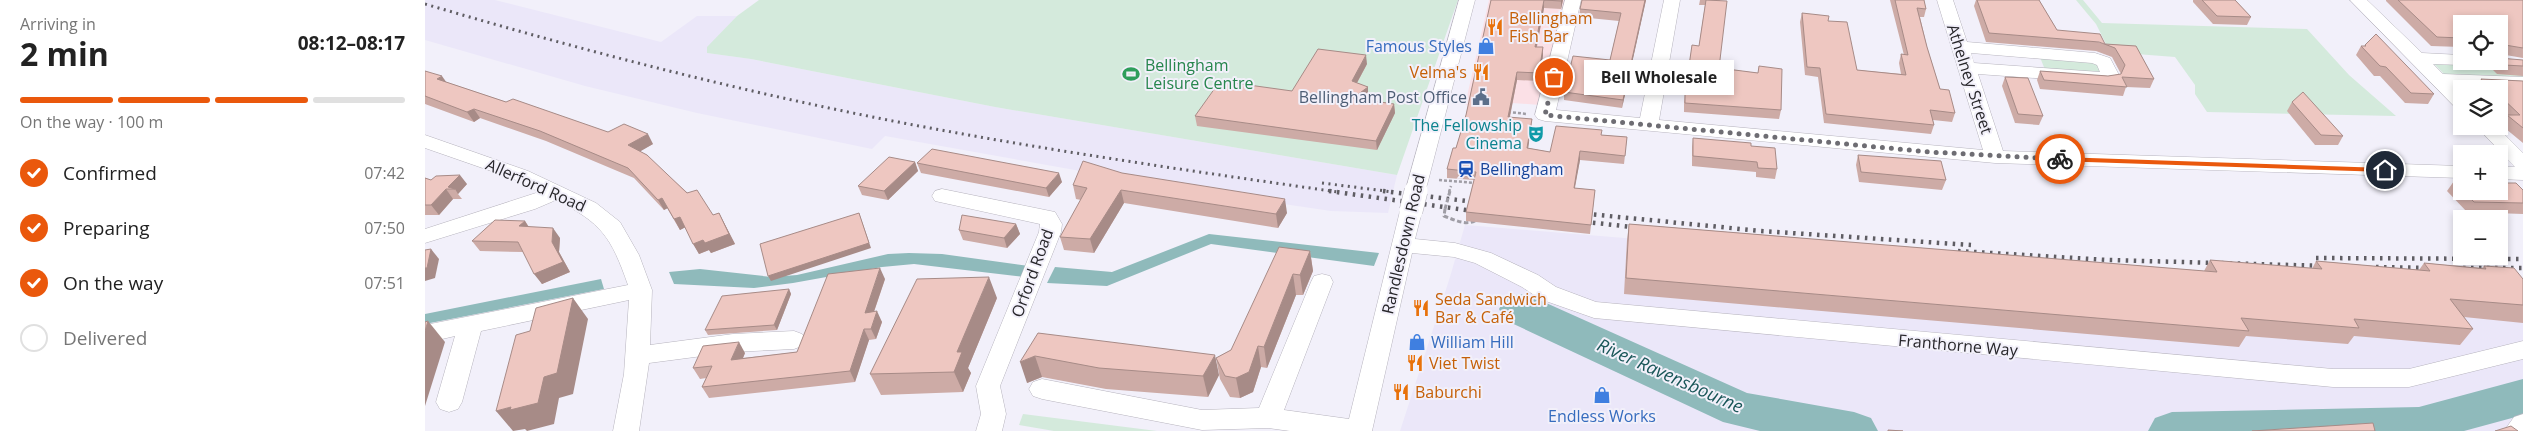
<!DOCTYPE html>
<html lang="en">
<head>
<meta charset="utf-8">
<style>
	body { margin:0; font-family:"Open Sans",sans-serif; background:#f6f6f6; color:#222; height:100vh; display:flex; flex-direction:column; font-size:19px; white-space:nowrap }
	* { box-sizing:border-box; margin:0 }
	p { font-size:16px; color:#767676 }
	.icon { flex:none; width:28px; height:28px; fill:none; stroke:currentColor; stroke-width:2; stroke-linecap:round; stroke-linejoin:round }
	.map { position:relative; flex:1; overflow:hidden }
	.sheet { display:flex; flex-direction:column; background:#fff; width:425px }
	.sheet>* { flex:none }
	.buttons { position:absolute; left:2028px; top:15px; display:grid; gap:10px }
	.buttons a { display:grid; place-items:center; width:55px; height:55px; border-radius:0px; background:#fff; box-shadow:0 2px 8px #0003; font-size:25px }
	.pin { position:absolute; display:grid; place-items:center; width:42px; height:42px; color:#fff; margin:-21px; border:2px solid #fff; border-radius:50%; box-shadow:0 1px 5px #0007 }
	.courier { position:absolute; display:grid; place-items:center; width:50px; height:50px; margin:-25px; border:4px solid #ea580c; border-radius:50%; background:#fff; color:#222; box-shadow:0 1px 6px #0007 }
	.bubble { position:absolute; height:35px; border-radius:0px; background:#fff; box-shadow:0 2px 8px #0003; font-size:16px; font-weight:700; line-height:35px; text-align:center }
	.head em { font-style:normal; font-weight:700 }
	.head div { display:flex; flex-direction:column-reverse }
	.head { display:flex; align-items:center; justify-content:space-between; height:85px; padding:0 20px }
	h1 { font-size:32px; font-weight:700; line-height:38px }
	.bar { display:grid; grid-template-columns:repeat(4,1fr); gap:8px 5px; align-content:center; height:60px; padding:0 20px }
	.bar i { height:6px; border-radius:4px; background:#e0e0e0 }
	.bar .selected { background:#ea580c }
	.bar p { grid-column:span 4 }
	ol { padding:0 20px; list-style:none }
	li { display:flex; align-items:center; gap:15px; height:55px }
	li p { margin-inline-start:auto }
	li .icon { padding:5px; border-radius:50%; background:#ea580c; color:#fff; stroke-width:4 }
	li:last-child { color:#767676 }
	li i { width:28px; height:28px; border:2px solid #e0e0e0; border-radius:50% }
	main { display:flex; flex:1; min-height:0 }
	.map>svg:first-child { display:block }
	.commercial { fill:#fbe0e6 }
	.built { fill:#ebe7f9 }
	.green { fill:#d4eadc }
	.water { fill:#8fbabb }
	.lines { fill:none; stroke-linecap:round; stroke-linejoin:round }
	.river { fill:#8fbabb; fill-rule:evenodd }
	.minor-casing { stroke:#b7b4be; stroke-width:1 }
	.path-far1 { stroke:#9f9da5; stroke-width:2.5; stroke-dasharray:3 2; stroke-linecap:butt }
	.path { stroke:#9f9da5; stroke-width:3; stroke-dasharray:4.5 2.5; stroke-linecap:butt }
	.minor { fill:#fff; fill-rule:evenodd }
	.rail-far1 { stroke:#5f5d63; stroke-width:3; stroke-dasharray:2 4.5; stroke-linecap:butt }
	.rail { stroke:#5f5d63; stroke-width:4.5; stroke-dasharray:2.5 5.5; stroke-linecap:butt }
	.minor-bridge-far1-casing { stroke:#b7b4be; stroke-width:20; stroke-linecap:butt }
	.minor-bridge-casing { stroke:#b7b4be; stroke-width:24; stroke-linecap:butt }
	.path-bridge-far1 { stroke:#9f9da5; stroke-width:2.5; stroke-dasharray:3 2; stroke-linecap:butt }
	.path-bridge { stroke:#9f9da5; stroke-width:3; stroke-dasharray:4.5 2.5; stroke-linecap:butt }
	.minor-bridge-far1 { stroke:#fff; stroke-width:19 }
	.minor-bridge { stroke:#fff; stroke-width:23 }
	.wall { fill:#cdaba6 }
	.shaded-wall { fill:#a78b87 }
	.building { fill:#eec7c1; stroke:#a78b87 }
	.route { fill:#ea580c }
	.done { stroke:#6e6d73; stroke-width:5; stroke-dasharray:0 9 }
	.labels { text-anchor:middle; stroke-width:4; stroke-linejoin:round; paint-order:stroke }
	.food-label { font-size:16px; fill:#c56008; stroke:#f2f0fa; text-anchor:start }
	.shop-label { font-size:16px; fill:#366cbe; stroke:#f2f0fa; text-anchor:end }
	.leisure-label { font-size:16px; fill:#27864d; stroke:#f2f0fa; text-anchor:start }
	.street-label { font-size:16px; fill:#27262a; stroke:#f2f0fa }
	.service-label { font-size:16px; fill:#4e5e75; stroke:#f2f0fa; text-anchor:end }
	.culture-label { font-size:16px; fill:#0d838f; stroke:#f2f0fa; text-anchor:end }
	.transit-label { font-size:16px; fill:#164399; stroke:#f2f0fa; text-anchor:start }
	.water-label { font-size:18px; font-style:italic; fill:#195658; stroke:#f2f0fa }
</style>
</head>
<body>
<main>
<section class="sheet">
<div class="head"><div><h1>2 min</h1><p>Arriving in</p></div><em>08:12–08:17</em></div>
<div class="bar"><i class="selected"></i><i class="selected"></i><i class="selected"></i><i></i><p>On the way · 100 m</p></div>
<ol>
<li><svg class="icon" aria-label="check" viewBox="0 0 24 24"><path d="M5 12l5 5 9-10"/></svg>Confirmed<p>07:42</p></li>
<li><svg class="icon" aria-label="check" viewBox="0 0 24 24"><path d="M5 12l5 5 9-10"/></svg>Preparing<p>07:50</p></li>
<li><svg class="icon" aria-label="check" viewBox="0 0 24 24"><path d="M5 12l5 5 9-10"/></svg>On the way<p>07:51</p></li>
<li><i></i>Delivered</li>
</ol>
</section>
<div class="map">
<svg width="2098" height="431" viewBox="0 0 2098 431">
	<rect width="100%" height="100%" fill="#f2f0fa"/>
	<path class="commercial" d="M1064,0h77l-26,105 -28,-2 -11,5 -36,-3z"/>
	<g class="built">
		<path d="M0,0h70l166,42 36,-26h40l-29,31 -1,6 44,6 244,48 402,68 -9,38 -57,-2 -161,-24 -285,-51 -13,13 -175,-36 -112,-27 -160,-46z"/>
		<path d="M1040,225l625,51 433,2v153h-1123l50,-154z"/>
	</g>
	<g class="green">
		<path d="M334,0h699l-61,175 -402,-68 -244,-48 -44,-6v-6l30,-31z"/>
		<path d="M1651,0h7l19,23 205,6 42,46 47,41 -189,-4 -12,-18v-9l-20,-28 -52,-4 -15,-5 -12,-24z"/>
		<path d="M1614,55l56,5 12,14 -61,-2z"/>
		<path d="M2005,60l93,5v16l-76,-4z"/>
		<path d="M598,414l134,17h-103l-35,-6z"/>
	</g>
	<g class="water">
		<path d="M784,234l170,19 -5,13 -163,-22 -104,42 -60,-3 8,-16 57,5z"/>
		<path d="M484,253l33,1 87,12 -4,11 -111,-13 -32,3 -89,16 -39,5 -80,-4 -5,-12 31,-3 72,8 25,-2 91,-21z"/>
		<path d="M176,279l3,10 -179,35v-10z"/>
	</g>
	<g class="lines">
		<g class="river">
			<path d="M1095,294l15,4 212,95 107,19 17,6 7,13h-118l-37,-9 -218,-102 -6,-11 6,-11z"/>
			<path d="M2098,379v36l-59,16h-316l7,-13 17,-6 247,-5z"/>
		</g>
		<g class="minor-casing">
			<g id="minor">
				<path d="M1034,0h16l-48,185 -3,5 -7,1 -7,-1 -3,-5z"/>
				<path d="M1140,0h16l-25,110 84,8 24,-118h16l-21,120 324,30 -46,-150h16l14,42 128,11 15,5 9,17 -4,7 -11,1 -126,-9 25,77 458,15v12l-466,-15 -450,-42 -7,-2 -3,-4zM1546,53l121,10 5,2 3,7 -126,-9z"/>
				<path d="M1925,0h17l55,53 39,2v6h8l-8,4 -28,-1 10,10 80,3v12l-68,-4 6,7v16l-7,-2z"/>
				<path d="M2051,126h20l27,27v27l-24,-1v-12h16z"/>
				<path d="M0,135l103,36 68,32 24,19 19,33 13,35 -2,55 83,-11 61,-3 8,3 4,6 -4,6 -8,3 -61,3 -84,11 -10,68h-26l11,-57 5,-74 -148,31 -19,71 -4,7 -9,3 -9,-3 -4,-7 19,-66 -30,7v-18l203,-40c-17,-48 -26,-62 -72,-85l-21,9 -110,34v-14l114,-37 -25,-13 -89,-31z"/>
				<path d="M517,189l113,23 7,12 -1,8 -61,154 6,28 -4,17h-26l5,-17 -5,-28 63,-154 1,-8 -105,-23 -3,-5 3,-5z"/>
				<path d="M986,204l7,2 4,5 -7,28 40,4 36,10 47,22 18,12 40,15 737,67h76l114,-28v18l-114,28h-76l-739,-69 -54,-19 -18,-12 -47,-24 -21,-6 -42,-4 -40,178h-82l-22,-3 -66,2 -160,-31 -9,-3 -4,-7 4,-7 9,-3 160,31 57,-2 52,-126 3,-6 8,-2 8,2 3,6 -49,128 65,9 51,-208 4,-5z"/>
				<path d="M2098,414v17h-19l10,-14z"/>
			</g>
		</g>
		<g class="path-far1">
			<path d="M1083,112l19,2"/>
			<path d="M1014,180l37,3"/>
		</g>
		<path class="path" d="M1020,209l-1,7c11,4 23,11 34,3"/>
		<use href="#minor" class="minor"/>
		<g class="rail-far1">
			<path d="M0,4c156,46 313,87 473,118 146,28 293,49 440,70"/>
			<path d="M897,183l71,9"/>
		</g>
		<g class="rail">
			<path d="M904,191l151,21"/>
			<path d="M958,191l100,12"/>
			<path d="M1153,213l183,18 210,14"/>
			<path d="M1152,221l65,7"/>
			<path d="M1533,251l150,9 220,6"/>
			<path d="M1891,258l207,1"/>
			<path d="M1951,267l60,1"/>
			<path d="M2038,268h60"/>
		</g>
		<g class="minor-bridge-far1-casing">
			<path id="minor-bridge-far1" d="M990,192l2,-7"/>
		</g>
		<g class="minor-bridge-casing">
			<path id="minor-bridge" d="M986,211l5,-20"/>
		</g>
		<path class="path-bridge-far1" d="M1024,192l2,-6"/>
		<path class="path-bridge" d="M1020,209l5,-18"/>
		<use href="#minor-bridge-far1" class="minor-bridge-far1"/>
		<use href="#minor-bridge" class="minor-bridge"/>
	</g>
	<g class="wall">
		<path d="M1066,0h72l-2,9 -17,-1 -7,39h6v8l-4,26 -22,-1 -7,37 21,11 -3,20 22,4 51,-17 26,2 -3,27 -44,-4 -5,28 20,2 -5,44 -124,-13v-9l8,-32 -27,-2v-9l9,-21 10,-33z"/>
		<path d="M1157,0h64l-24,108 -58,-8v-8l46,-32 9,-39 -40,-4 1,-8z"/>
		<path d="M1275,0h20l-1,68 39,5 1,-7 22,44 -2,9 -95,-7v-10l8,-57 7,1 6,-41h-6z"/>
		<path d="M1465,0h34l2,9 -2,8h-4l7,30 13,42 15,24 -3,9 -19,-2 1,5 -3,9 -107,-11 -6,-46 -13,-2 -5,-53 2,-9 26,8 29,49 44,4 -2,-11 2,-9 3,1z"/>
		<path d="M1551,0h63l18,30 48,14 31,2 18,33 -4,9 -24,-1 -3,9 -83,-7 -3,-9 3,-9 68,5 13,-2 -9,-17 -16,-6 -110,-9 -12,-36z"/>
		<path d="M1768,0h42l16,17 -4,8 -34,-1 -20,-22z"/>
		<path d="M1961,0h137v58l-23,-4 -1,3v-33h-38v23l-30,-1 -45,-45z"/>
		<path d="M1940,45l69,49 -6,10 -23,-1 -25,-27h-6l-18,-21 5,-9h3z"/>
		<path d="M2098,60v16l-26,-2 -7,-7 4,-6z"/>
		<path d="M942,64l-10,19 11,4v9l-4,4 30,4 1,9 -18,37 -180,-24 -2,-10 97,-25z"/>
		<path d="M0,71l21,11 60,20 102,30 45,12 -13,7 73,64 6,-2 16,31 -24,9 -2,-3 -10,4 -14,-27 -5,3 -13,-22 -3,2 -30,-32 -88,-37 -66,-23 -6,4 -49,-18z"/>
		<path d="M1580,77l38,39 -4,9 -24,-2 -13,-37z"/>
		<path d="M2056,79l42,2v62l-23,-19 5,-7 -6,-7v-21h-23l-1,-1z"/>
		<path d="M1867,102l51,34 -5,9h-23l-28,-34z"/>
		<path d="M1268,138l58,8 26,23 -2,10 -19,-2v-5l-64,-6v-19z"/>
		<path d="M1433,155l88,25 -4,10 -83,-8 -3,-17z"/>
		<path d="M490,162l3,9 -30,29 -26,-5 -4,-9z"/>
		<path d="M492,163l145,19 -13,15 -128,-24z"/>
		<path d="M697,173l165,40 -9,15 -154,-25 -30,50 -30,-3 -4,-13 21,-37 -5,-1 -3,-14z"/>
		<path d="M0,178l6,2 36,4 -9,10 4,5h-9l-14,16h-14z"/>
		<path d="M2029,181h7v10h38l24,-1v24l-56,-2 -20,-21z"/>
		<path d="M100,221l4,6 31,11 -1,14 11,20 -28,12 -19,-32 -43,-1 -8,-10z"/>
		<path d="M591,224l4,10 -13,14 -44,-8 -4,-10z"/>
		<path d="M1204,224l575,47 6,-11 102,9 4,-8 103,9 5,-7 58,5 2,-2 39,13v44l-59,-6 9,12 -13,16 -106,-9 -6,8 -102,-8 -7,11 -615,-53 3,-54z"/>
		<path d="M885,251l3,20 -10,24h-7l-29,73 -6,-1 -8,25 -13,6 -10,-1 -10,-18 -4,-21 15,-8z"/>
		<path d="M460,279l-11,33 8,10 -6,17 -7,1 -14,42 -146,16 -7,-11 4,-9 -6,1 -7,-11 52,-15 -2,5 54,-6z"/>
		<path d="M364,289l2,5 -14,36 -69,5 -3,-5z"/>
		<path d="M572,298l-29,70 3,5 -8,19 -82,3 -11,-21z"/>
		<path d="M613,333l181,42 -11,22 -102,-8 -64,-12 -15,6z"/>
	</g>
	<g class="shaded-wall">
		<path d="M1119,0v8l-9,47v-8z"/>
		<path d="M1137,0h1l-2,9v-8z"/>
		<path d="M1220,0h1l-24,108 1,-8z"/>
		<path d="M1118,47v8l-4,26v-8z"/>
		<path d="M941,55l1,9 -14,26 -1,-9z"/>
		<path d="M1092,72v8l-9,45v-8z"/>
		<path d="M17,76l7,10 -12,-7z"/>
		<path d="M943,87v9l-15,12v-10z"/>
		<path d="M969,104l1,9 -18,37 -1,-9z"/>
		<path d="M49,109l6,9 -6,4 -7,-10z"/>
		<path d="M1107,119l-1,9 -4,28v-8z"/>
		<path d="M223,134l5,10 -19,11 -6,-10z"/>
		<path d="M1155,151v9l-7,36 1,-8z"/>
		<path d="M490,162l3,9 -30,29 -4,-9z"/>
		<path d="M634,173l3,9 -13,15 -3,-9z"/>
		<path d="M35,175l7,9 -9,10 -3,-5 -7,-2z"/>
		<path d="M21,189l7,10 -14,16 -8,-10z"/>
		<path d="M696,190l3,13 -30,50 -4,-14z"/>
		<path d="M237,198l6,10 -4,2 -6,-10z"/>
		<path d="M860,199l2,14 -9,15 -2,-14z"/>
		<path d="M294,213l16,31 -24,9 -2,-3 -10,4 -6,-10 10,-4z"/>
		<path d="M434,213l12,35 -100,33 -3,-5z"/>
		<path d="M255,217l6,10 -6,3 -6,-11z"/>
		<path d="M100,221l6,10 -12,-5z"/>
		<path d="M591,224l4,10 -13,14 -3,-10z"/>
		<path d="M128,228l7,10 -1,14 11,20 -28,12 -8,-10 18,-32z"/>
		<path d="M6,249l8,10 -4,19 -10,3v-13z"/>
		<path d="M885,251l3,20 -10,24 -3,-20z"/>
		<path d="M455,268l5,11 -15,44 -5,-10z"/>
		<path d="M868,274l3,21 -29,73 -3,-21z"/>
		<path d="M564,277l8,21 -29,70 3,5 -8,19 -9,-20 3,-20z"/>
		<path d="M364,289l2,5 -14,36 -3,-5z"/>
		<path d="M148,298l15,21 -15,75 -14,4 -5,26 -27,7 -2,-2 -12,2 -17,-20 15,-4 33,-30z"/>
		<path d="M452,311l5,11 -6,17 -5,-10z"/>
		<path d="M3,321l17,21 -20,64v-75z"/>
		<path d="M439,329l5,11 -14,42 -5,-11z"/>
		<path d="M314,342l6,11 -7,17 -7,-10z"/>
		<path d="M833,346l3,21 -8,25 -13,6 -4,-20z"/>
		<path d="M790,355l4,20 -11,22 -5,-21z"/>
		<path d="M610,356l7,21 -15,6 -7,-21z"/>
	</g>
	<g class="building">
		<path d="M1066,0h71l-1,1 -17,-1 -9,47h8l-4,26 -22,-1 -9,45 24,2 -5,29 23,4 6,-26 46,4 -1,5 26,2 -2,19 -45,-5 -6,37 21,2 -4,35 -125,-13 10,-40 -29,-3 6,-21h3l10,-33z"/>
		<path d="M1157,0h63l-22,100 -59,-8 9,-36 37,4 11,-47 -41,-4z"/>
		<path d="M1281,0l21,1 -8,67 39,5 1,-7 23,3 -1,41 -96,-7v-10l7,-48 7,1z"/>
		<path d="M1470,0h29l2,9 -9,-1 10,39 13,42 9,1 6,23 -25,-3 4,15 -108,-11 -6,-46 -13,-1 -5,-54 27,3 -1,5 19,1 10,48 49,5 -5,-21 7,1z"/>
		<path d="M1552,0h62l18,30 43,4 5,10 31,2 18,33 -32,-2 5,10 -83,-7 -4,-9 68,5 13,-2 4,-9 -10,-17 -16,-6 -110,-9z"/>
		<path d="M1777,0h33l16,17 -34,-1z"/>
		<path d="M1973,0h125v48l-18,-3 -2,5 -4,1v-27h-38v14l-24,-1z"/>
		<path d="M1951,34l58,60 -23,-1 -25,-26 -6,-1 -19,-20h5l-1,-1z"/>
		<path d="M893,49l48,6 -14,26 16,6 -15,11 41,6 -18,37 -181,-25 25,-35 72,10z"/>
		<path d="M2074,58l24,2v6l-19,-1 -5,-4z"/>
		<path d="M0,71l17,5 -5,3 69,23 7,-3 95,33 16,-8 24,10 -20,11 19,10 40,38 10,-3 16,25 6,-2 10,21 -24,9 -2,-3 -10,4 -13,-27 -6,2 -12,-21 -4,2 -30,-32 -88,-37 -66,-22 -7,3 -42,-16z"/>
		<path d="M1580,77l23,1 15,38 -25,-2z"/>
		<path d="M2056,79l42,2v47l-16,-13h13l-21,-20v-6h-7z"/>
		<path d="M1878,92l40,44 -22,-1 -29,-33z"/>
		<path d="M1268,138l58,5v3l24,2 2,21 -19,-1 -1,-6 -64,-6z"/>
		<path d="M507,149l127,24 -13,15 -129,-25z"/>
		<path d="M1433,155l83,6 5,19 -85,-8z"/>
		<path d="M464,157l26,5 -31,29 -26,-5z"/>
		<path d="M658,161l39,12 163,26 -9,15 -155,-24 -31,49 -30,-2 27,-49 -14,-3z"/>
		<path d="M35,175l-12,12 7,2h-9l-15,16h-6v-27l6,2 5,-4z"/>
		<path d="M2029,181h7v8z"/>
		<path d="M2074,183h17l7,7v13l-49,-1 -11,-11h36z"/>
		<path d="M434,213l10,30 -101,33 -8,-32z"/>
		<path d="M537,215l54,9 -12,14 -45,-8z"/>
		<path d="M70,220l30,1 -6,5 34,2 -1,14 11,20 -29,12 -16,-32 -46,-1z"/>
		<path d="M1204,224l588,48 -7,-12 112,9 -6,-8 114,10 -6,-8 62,6 -2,-3 30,2 9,11v26l-73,-6 23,30 -119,-10 5,9 -118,-10 8,13 -623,-53z"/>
		<path d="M854,247l31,4 -10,24 -7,-1 -29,73 -6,-1 -9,26 -13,6 -11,-2 -9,-18 15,-8z"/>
		<path d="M6,249l-4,19h-2v-18z"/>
		<path d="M455,268l-15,45 12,-2 -6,18h-7l-14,42 -148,16 10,-21 -19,2 10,-22 36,-4 -8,18 66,-8 31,-78z"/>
		<path d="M564,277l-32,75h5l-8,20 -84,2 47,-95z"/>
		<path d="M364,289l-15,36 -69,5 17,-34z"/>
		<path d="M148,298l-16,75 -13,4 -6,26 -28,7 1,-3 -15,4 20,-76 14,-4 6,-23z"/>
		<path d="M3,321l-3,10v-9z"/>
		<path d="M613,333l177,22 -12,21 -104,-8 -64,-12 -15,6z"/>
		<path d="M1948,423l2,8h-123z"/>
		<path d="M2086,426l7,5h-23z"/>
		<path d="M1463,430l15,1h-15z"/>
	</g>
	<path class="route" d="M1635,157l325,11 4,2 -4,2 -328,-11 -1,-2z"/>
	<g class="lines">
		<path class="done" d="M1129,77l-9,38 384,37 131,7"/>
	</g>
	<defs>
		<g id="restaurant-bare" transform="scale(1.35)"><path d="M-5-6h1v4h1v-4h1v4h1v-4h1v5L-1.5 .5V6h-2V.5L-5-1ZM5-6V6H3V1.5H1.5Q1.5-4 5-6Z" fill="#e8710a" stroke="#f2f0fa" stroke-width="2.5" paint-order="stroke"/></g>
		<g id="shop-bare" transform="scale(1.35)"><path d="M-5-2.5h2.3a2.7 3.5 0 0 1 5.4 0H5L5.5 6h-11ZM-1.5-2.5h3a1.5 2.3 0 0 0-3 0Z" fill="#3f7fe0" stroke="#f2f0fa" stroke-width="2.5" paint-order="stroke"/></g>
		<g id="stadium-bare" transform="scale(1.35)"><path d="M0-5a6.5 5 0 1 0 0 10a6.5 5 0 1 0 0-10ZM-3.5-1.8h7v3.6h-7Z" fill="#2e9e5b" stroke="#f2f0fa" stroke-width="2.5" paint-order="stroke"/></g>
		<g id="civic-bare" transform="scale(1.35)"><path d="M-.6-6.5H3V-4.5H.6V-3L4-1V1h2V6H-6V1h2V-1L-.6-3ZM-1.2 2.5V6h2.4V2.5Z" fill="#5c6f8a" stroke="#f2f0fa" stroke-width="2.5" paint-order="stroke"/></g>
		<g id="theatre-bare" transform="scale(1.35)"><path d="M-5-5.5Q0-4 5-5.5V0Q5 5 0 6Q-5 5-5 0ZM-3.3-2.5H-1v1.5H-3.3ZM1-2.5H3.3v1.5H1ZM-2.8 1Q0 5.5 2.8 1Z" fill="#0f9aa8" stroke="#f2f0fa" stroke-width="2.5" paint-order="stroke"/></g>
		<g id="station-bare" transform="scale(1.35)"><path d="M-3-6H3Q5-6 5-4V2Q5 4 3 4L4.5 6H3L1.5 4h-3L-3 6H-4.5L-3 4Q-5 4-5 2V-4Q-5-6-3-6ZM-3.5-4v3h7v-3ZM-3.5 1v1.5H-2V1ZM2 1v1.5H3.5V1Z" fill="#1a4fb4" stroke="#f2f0fa" stroke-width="2.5" paint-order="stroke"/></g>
	</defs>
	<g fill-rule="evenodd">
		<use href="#restaurant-bare" x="1070" y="27"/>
		<use href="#shop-bare" x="1061" y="46"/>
		<use href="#restaurant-bare" x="1056" y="72"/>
		<use href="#stadium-bare" x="706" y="74"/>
		<use href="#civic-bare" x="1056" y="97"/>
		<use href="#theatre-bare" x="1111" y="134"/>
		<use href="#station-bare" x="1041" y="169"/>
		<use href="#restaurant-bare" x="996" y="308"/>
		<use href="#shop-bare" x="992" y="342"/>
		<use href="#restaurant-bare" x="990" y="363"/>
		<use href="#restaurant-bare" x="976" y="392"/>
		<use href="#shop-bare" x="1177" y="395"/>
	</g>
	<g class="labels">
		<g class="food-label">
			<text x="1084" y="24">Bellingham<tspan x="1084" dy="18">Fish Bar</tspan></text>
			<text x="1042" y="78" text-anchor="end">Velma's</text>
			<text x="1010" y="305">Seda Sandwich<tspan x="1010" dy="18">Bar &amp; Café</tspan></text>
			<text x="1004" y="369">Viet Twist</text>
			<text x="990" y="398">Baburchi</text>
		</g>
		<g class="shop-label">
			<text x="1047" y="52">Famous Styles</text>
			<text x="1006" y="348" text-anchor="start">William Hill</text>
			<text x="1177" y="422" text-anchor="middle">Endless Works</text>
		</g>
		<g class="leisure-label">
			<text x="720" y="71">Bellingham<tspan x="720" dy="18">Leisure Centre</tspan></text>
		</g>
		<g class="street-label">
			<text transform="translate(1545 79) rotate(72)" y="6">Athelney Street</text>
			<text transform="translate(111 185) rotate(24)" y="6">Allerford Road</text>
			<text transform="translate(978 244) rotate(-77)" y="6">Randlesdown Road</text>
			<text transform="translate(607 273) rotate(-70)" y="6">Orford Road</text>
			<text transform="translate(1533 345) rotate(5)" y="6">Franthorne Way</text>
		</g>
		<g class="service-label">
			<text x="1042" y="103">Bellingham Post Office</text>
		</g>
		<g class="culture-label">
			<text x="1097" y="131">The Fellowship<tspan x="1097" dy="18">Cinema</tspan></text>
		</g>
		<g class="transit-label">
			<text x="1055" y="175">Bellingham</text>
		</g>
		<g class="water-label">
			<text transform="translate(1245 376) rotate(24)" y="6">River Ravensbourne</text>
		</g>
	</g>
</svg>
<div class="buttons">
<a><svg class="icon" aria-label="locate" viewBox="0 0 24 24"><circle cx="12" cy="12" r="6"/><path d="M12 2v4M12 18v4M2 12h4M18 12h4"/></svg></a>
<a><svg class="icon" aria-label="layers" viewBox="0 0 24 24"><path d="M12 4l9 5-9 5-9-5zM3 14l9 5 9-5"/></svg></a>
<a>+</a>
<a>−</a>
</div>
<div class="pin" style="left:1129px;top:77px;background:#ea580c"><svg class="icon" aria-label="bag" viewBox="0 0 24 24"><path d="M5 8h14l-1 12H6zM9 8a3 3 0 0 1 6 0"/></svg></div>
<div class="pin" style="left:1960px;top:170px;background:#1f2937"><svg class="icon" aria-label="home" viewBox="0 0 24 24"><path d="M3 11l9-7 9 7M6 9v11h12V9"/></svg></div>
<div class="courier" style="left:1635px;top:159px"><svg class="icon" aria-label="bike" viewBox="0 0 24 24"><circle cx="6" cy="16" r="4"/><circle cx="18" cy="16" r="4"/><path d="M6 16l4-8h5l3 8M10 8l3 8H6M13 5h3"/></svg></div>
<div class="bubble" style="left:1159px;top:60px;width:150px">Bell Wholesale</div>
</div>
</main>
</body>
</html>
